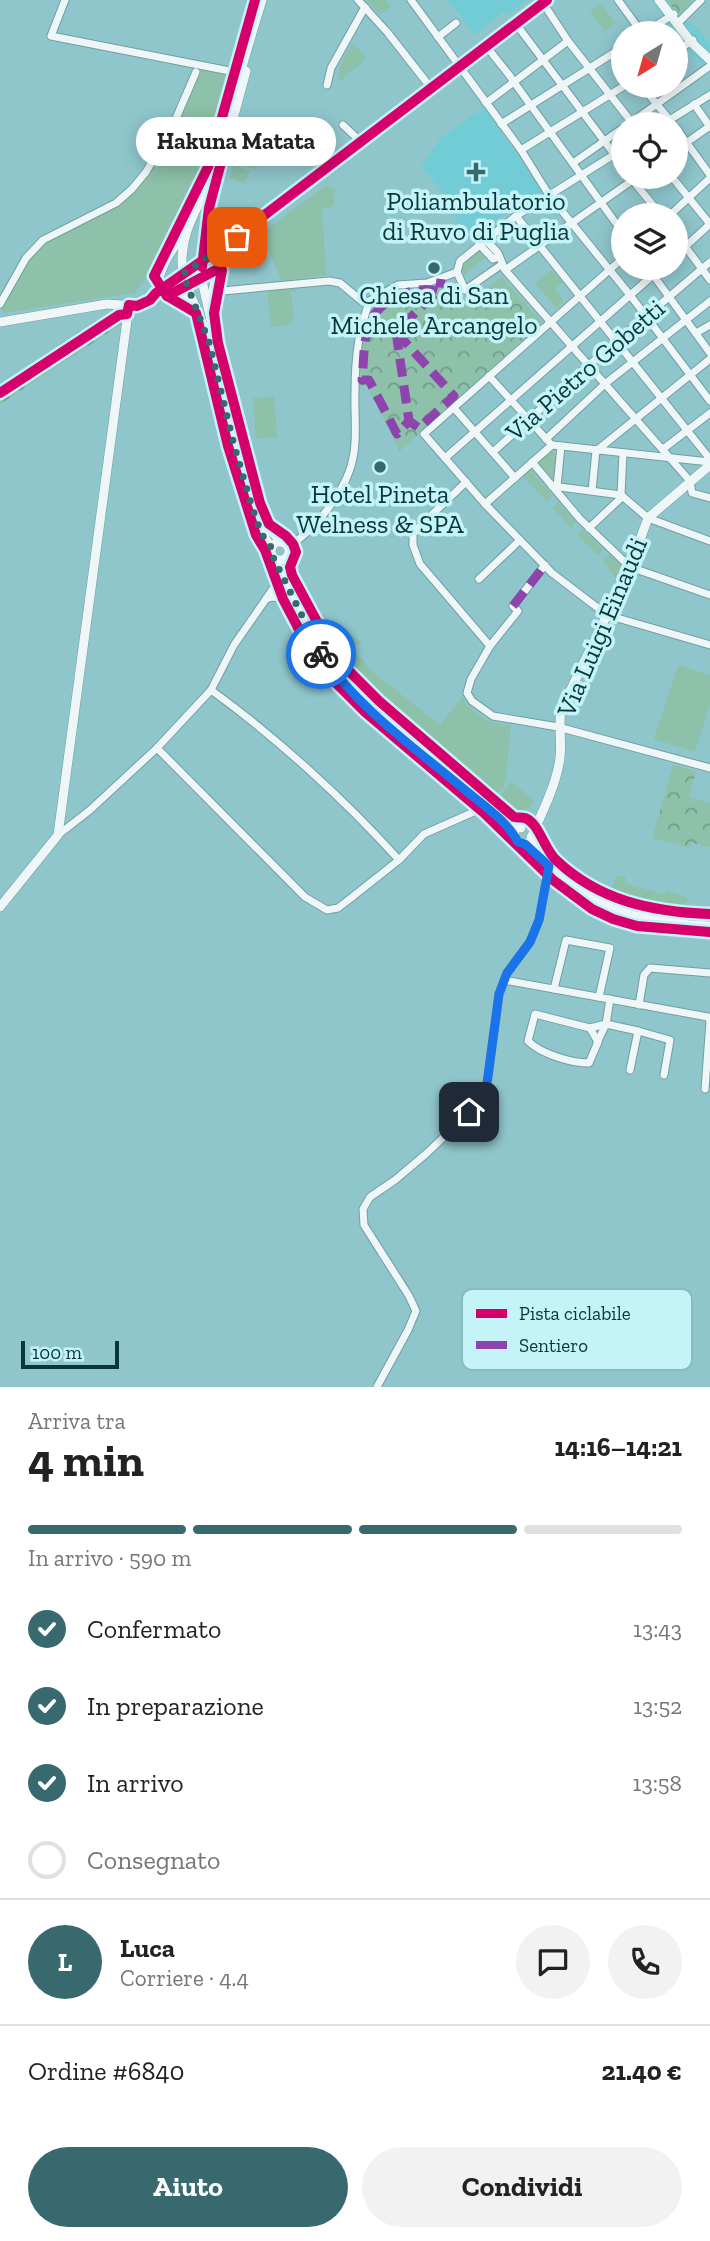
<!DOCTYPE html>
<html lang="it">
<head>
<meta charset="utf-8">
<style>
	body { margin:0; font-family:"Zilla Slab",serif; background:#f2f2f2; color:#222; height:100vh; display:flex; flex-direction:column; font-size:26px; white-space:nowrap }
	* { box-sizing:border-box; margin:0 }
	p { font-size:23px; color:#767676 }
	.icon { flex:none; width:38px; height:38px; fill:none; stroke:currentColor; stroke-width:2; stroke-linecap:round; stroke-linejoin:round }
	.map { position:relative; height:1387px; overflow:hidden }
	.panel { display:flex; flex-direction:column; background:#fff; flex:1 }
	.panel>* { flex:none }
	.needle { width:46px; rotate:217deg }
	.tools { position:absolute; left:611px; top:21px; display:grid; gap:14px }
	.tools a { display:grid; place-items:center; width:77px; height:77px; border-radius:50%; background:#fff; box-shadow:0 4px 18px #0003; font-size:35px }
	.scale { position:absolute; left:21px; bottom:18px; width:98px; box-sizing:border-box; padding-left:7px; border:4px solid #07373b; border-top:0; font-size:19px; line-height:24px; white-space:nowrap; color:#07373b; -webkit-text-stroke:5px #c4f3f8; paint-order:stroke }
	.pin { position:absolute; display:grid; place-items:center; width:60px; height:60px; color:#fff; margin:-30px; border-radius:14px; box-shadow:0 4px 10px #0006 }
	.courier { position:absolute; display:grid; place-items:center; width:70px; height:70px; margin:-35px; border:5px solid #1a73e8; border-radius:50%; background:#fff; color:#222; box-shadow:0 2px 9px #0007 }
	.bubble { position:absolute; height:49px; border-radius:24px; background:#fff; box-shadow:0 4px 18px #0003; font-size:23px; font-weight:700; line-height:49px; text-align:center }
	.overview em { font-style:normal; font-weight:700 }
	.overview div { display:flex; flex-direction:column-reverse }
	.overview { display:flex; align-items:center; justify-content:space-between; height:119px; padding:0 28px }
	h1 { font-size:46px; font-weight:700; line-height:52px }
	.bar { display:grid; grid-template-columns:repeat(4,1fr); gap:10px 7px; align-content:center; height:84px; padding:0 28px }
	.bar i { height:9px; border-radius:5px; background:#e0e0e0 }
	.bar .selected { background:#37696e }
	.bar p { grid-column:span 4 }
	.line { display:flex; align-items:center; gap:18px; padding:0 28px; border-top:2px solid #e0e0e0 }
	.line div { flex:1 }
	.round { display:grid; place-items:center; flex:none; width:74px; height:74px; border-radius:37px; background:#f2f2f2 }
	ol { padding:0 28px; list-style:none }
	li { display:flex; align-items:center; gap:21px; height:77px }
	li p { margin-inline-start:auto }
	li .icon { padding:7px; border-radius:50%; background:#37696e; color:#fff; stroke-width:4 }
	li:last-child { color:#767676 }
	li i { width:38px; height:38px; border:4px solid #e0e0e0; border-radius:50% }
	.action { display:flex; gap:14px; margin-top:auto; padding:14px 28px }
	.action a { flex:1; height:80px; border-radius:42px; background:#37696e; color:#fff; font-size:28px; font-weight:700; line-height:80px; text-align:center }
	.action a+a { background:#f2f2f2; color:#222 }
	.map>svg:first-child { display:block }
	.built { fill:#72ccd5 }
	.green { fill:#8dc1a9 }
	.cemetery { fill:url(#cemetery-stones) }
	.park { fill:url(#park-crowns) }
	.lines { fill:none; stroke-linecap:round; stroke-linejoin:round }
	.minor-casing { stroke:#719ea3; stroke-width:9 }
	.major-casing { stroke:#719ea3; stroke-width:10 }
	.minor { stroke:#eef6f7; stroke-width:7 }
	.major { stroke:#eef6f7; stroke-width:9 }
	.quiet { stroke:#8e44ad; stroke-width:9; stroke-dasharray:18 9; stroke-linecap:butt }
	.cycleway-casing { stroke:#c4f3f8; stroke-width:15 }
	.cycleway { stroke:#d6006c; stroke-width:10 }
	.done { stroke:#37696e; stroke-width:7; stroke-dasharray:0 12.6 }
	.route { stroke:#1a73e8; stroke-width:9 }
	.poi-dot { fill:#37696e; stroke:#c4f3f8; stroke-width:2.5 }
	.labels { text-anchor:middle; stroke-width:7; stroke-linejoin:round; paint-order:stroke }
	.poi-label { font-size:26px; fill:#07373b; stroke:#c4f3f8 }
	.street-label { font-size:26px; fill:#07373b; stroke:#c4f3f8 }
	.key { fill:#c4f3f8; stroke:#8bbbbf; stroke-width:2 }
	.key-label { font-size:19px; fill:#07373b }
</style>
</head>
<body>
<div class="map">
<svg width="710" height="1387" viewBox="0 0 710 1387">
	<defs>
		<pattern id="cemetery-stones" width="16" height="16" patternUnits="userSpaceOnUse" patternTransform="scale(1.75)"><rect width="16" height="16" fill="#8dc1a9"/><path d="M2 7V4a2 2 0 0 1 4 0v3zM10 15v-3a2 2 0 0 1 4 0v3z" fill="#719e8b"/></pattern>
		<pattern id="park-crowns" width="20" height="18" patternUnits="userSpaceOnUse" patternTransform="scale(1.75)"><rect width="20" height="18" fill="#8dc1a9"/><path d="M2 6a3 3 0 1 1 6 0M12 15a3 3 0 1 1 6 0" fill="none" stroke="#719e8b"/></pattern>
	</defs>
	<rect width="100%" height="100%" fill="#8fc6cc"/>
	<g class="built">
		<path d="M448,0h78l-19,15 -3,-4 -29,24z"/>
		<path d="M651,0h16l11,15 17,11 15,17v29l-23,-22z"/>
		<path d="M484,107l58,85 -76,46 -14,-24 -5,-17 -26,-31 19,-27z"/>
	</g>
	<g class="green">
		<path d="M366,0h20l5,6 -11,8z"/>
		<path d="M601,3l15,21 -11,7 -15,-20z"/>
		<path d="M353,43l13,15 -26,24c-5,-13 6,-28 13,-39z"/>
		<path d="M200,69l31,6 -28,94 -56,108 -13,16 -130,20 -4,-6 28,-46 19,-20 66,-32 33,-31 42,-77z"/>
		<path d="M232,155l27,8 -3,6 -26,-7z"/>
		<path d="M233,165l17,6 -5,12 -15,-4z"/>
		<path d="M326,185l10,5 -3,2 2,8 -5,9 -6,-2 -2,3 4,65 -44,6 -21,-47z"/>
		<path d="M480,249l7,8 -23,18 -3,-9z"/>
		<path d="M551,270l12,12 -8,7 9,12 -7,8 -22,-26z"/>
		<path d="M267,289h28l1,3h-5l3,29 -4,3 -19,3z"/>
		<path d="M274,397l3,40 -21,2 -3,-41z"/>
		<path d="M551,451l5,2 -3,25 -16,-16z"/>
		<path d="M530,469l23,27 -6,6 -24,-26z"/>
		<path d="M558,502l18,21 -5,5 -19,-21z"/>
		<path d="M583,530l21,19 -6,6 -21,-20z"/>
		<path d="M610,554l13,12 -7,13 -13,-18z"/>
		<path d="M348,630l13,13 -9,5 -17,-3z"/>
		<path d="M341,651c12,3 24,6 28,18l71,56 22,-28c10,17 30,29 49,28l-6,59 -11,12 -103,-89 -53,-52z"/>
		<path d="M678,665l32,10v29l-15,48 -41,-13z"/>
		<path d="M511,782l23,18 -10,14 -24,-17z"/>
		<path d="M616,875l10,2 -1,6 40,12 2,-4 21,7 -3,11 -33,-2 -41,-15z"/>
	</g>
	<path class="cemetery" d="M115,308l8,15 -123,81v-20z"/>
	<g class="park">
		<path d="M667,0h26l-14,15z"/>
		<path d="M502,277l40,45 -142,129 -34,-66 -8,1c3,-40 3,-92 55,-97 9,-1 18,-3 27,-1l15,-6 8,23z"/>
		<path d="M673,765l23,6 -7,26 21,6v44l-18,-4 -2,5 -38,-10z"/>
	</g>
	<g class="lines">
		<g class="minor-casing">
			<g id="minor">
				<path d="M65,0l-14,36 189,37"/>
				<path d="M358,0l30,33 43,55"/>
				<path d="M411,0l110,150 28,45 81,100 80,106"/>
				<path d="M618,0l24,33"/>
				<path d="M543,3l25,38 65,83"/>
				<path d="M516,24l107,142"/>
				<path d="M677,24l24,-24"/>
				<path d="M644,33l30,-19"/>
				<path d="M438,37l18,-14"/>
				<path d="M486,46l24,30"/>
				<path d="M617,51l6,9"/>
				<path d="M676,52l17,-12"/>
				<path d="M511,78l112,155"/>
				<path d="M327,85l4,-17 34,-61"/>
				<path d="M642,86l30,37"/>
				<path d="M486,103l82,-62"/>
				<path d="M694,104l16,23"/>
				<path d="M501,124l122,-77"/>
				<path d="M629,124l81,-58"/>
				<path d="M663,124l47,-29"/>
				<path d="M343,125l18,17"/>
				<path d="M676,128l34,47"/>
				<path d="M521,150l103,-64"/>
				<path d="M676,150l34,-24"/>
				<path d="M573,163l50,-35"/>
				<path d="M630,177l31,38"/>
				<path d="M672,177l38,47"/>
				<path d="M670,215l40,-37"/>
				<path d="M516,216l194,243"/>
				<path d="M676,234l34,46"/>
				<path d="M485,239l13,14 7,17 185,211 2,12 18,5"/>
				<path d="M479,244l14,15 5,-2"/>
				<path d="M676,255l34,-31"/>
				<path d="M623,258l-199,176 61,70 67,69 55,42 103,30"/>
				<path d="M501,265l-36,25 -8,-18 3,-11 56,-45 107,-67"/>
				<path d="M648,268l62,85"/>
				<path d="M505,270l132,-93"/>
				<path d="M212,292l117,-11 11,2 23,19 7,-1"/>
				<path d="M370,301l28,-16 29,-2 30,-11"/>
				<path d="M0,304l26,-46 17,-18 73,-37 16,-14 14,-17 28,-49 22,-51"/>
				<path d="M696,333l14,-8"/>
				<path d="M489,376l60,66"/>
				<path d="M0,393l119,-78 8,-1"/>
				<path d="M454,408l61,70"/>
				<path d="M546,439l60,-56 104,-82"/>
				<path d="M552,445l158,17"/>
				<path d="M663,449l47,-36"/>
				<path d="M493,452l96,-87 121,-103"/>
				<path d="M445,458l216,-190"/>
				<path d="M532,462l48,57 50,48 80,28"/>
				<path d="M466,482l-47,45 -6,7v11l7,19 70,82 -19,33 -4,14 5,8 21,15 65,11 152,41"/>
				<path d="M552,486l69,9 27,23 62,23"/>
				<path d="M557,487l4,-41"/>
				<path d="M592,491l4,-40 114,-92"/>
				<path d="M621,495l2,-42"/>
				<path d="M485,504l67,-59"/>
				<path d="M589,528l33,-31"/>
				<path d="M288,547c17,-11 28,-22 39,-37 9,-12 17,-24 22,-38 10,-26 5,-54 6,-81 0,-31 3,-62 15,-90"/>
				<path d="M479,579l41,-39"/>
				<path d="M266,599l16,-24"/>
				<path d="M490,646l28,-35 -5,-5 32,-41"/>
				<path d="M211,690c65,47 134,110 188,170"/>
				<path d="M157,748l148,149 22,13 11,-2 13,-10 48,-38 25,-26 61,-27"/>
				<path d="M58,835l32,-25 67,-62 54,-58 23,-45 32,-46 7,-2 21,6"/>
				<path d="M504,980l204,37 2,4"/>
				<path d="M554,989l12,-49 44,8 -11,49"/>
				<path d="M639,1005l5,-30 6,-7 60,5"/>
				<path d="M590,1028l8,14 -9,21c-18,0 -48,-9 -61,-22l7,-27 55,14 16,-4 4,-25"/>
				<path d="M638,1031l32,9 -6,35"/>
				<path d="M597,1043l9,-19 32,7 -8,39"/>
				<path d="M705,1089l5,-68"/>
				<path d="M377,1387l31,-57 8,-19 -7,-15 -45,-71 -1,-16 7,-12 25,-17 32,-27 42,-40 17,-22 13,-97 8,-21 23,-31 9,-22 10,-54"/>
			</g>
		</g>
		<g class="major-casing">
			<g id="major">
				<path d="M262,0c-18,58 -34,116 -51,174 -9,30 -28,50 -29,85 -1,25 19,55 26,80 14,46 23,94 36,140 7,24 12,48 27,68"/>
				<path d="M659,0l32,42 19,18"/>
				<path d="M211,212l7,19 11,11"/>
				<path d="M156,293c2,-21 13,-42 28,-58"/>
				<path d="M156,293l29,6 11,8"/>
				<path d="M210,305l12,-57"/>
				<path d="M0,322l107,-18 30,2 13,-6 6,-7 73,-51 318,-242"/>
				<path d="M230,405l-27,-120 -1,-24 7,-53 37,-137"/>
				<path d="M258,507l10,21 14,14"/>
				<circle cx="280" cy="551" r="9"/>
				<path d="M287,557l1,16 8,21"/>
				<path d="M274,558l41,88 16,23 43,44 141,121"/>
				<path d="M304,610l17,35 11,14 60,58 129,111"/>
				<path d="M532,836c10,-24 22,-46 27,-72 4,-17 -1,-36 2,-54l69,-143 18,-49 62,-53"/>
				<path d="M531,837l26,30"/>
				<path d="M525,843c58,61 102,80 185,83"/>
				<path d="M0,907l58,-72 71,-530"/>
				<path d="M642,913l42,6"/>
			</g>
		</g>
		<use href="#minor" class="minor"/>
		<use href="#major" class="major"/>
		<g class="quiet">
			<path d="M437,291c-22,-6 -56,8 -66,29 -8,17 -7,41 -9,60h7l28,54 12,-13 10,7 35,-32 -58,-64 44,-44 1,-9"/>
			<path d="M396,332l13,89"/>
			<path d="M513,606l32,-41"/>
		</g>
		<g class="cycleway-casing">
			<g id="cycleway">
				<path d="M255,0l-47,167 -54,109 13,20 29,17 32,133 28,89 9,15 18,49 30,57 13,17 39,39 119,101 69,67 39,29 21,10 24,7 73,6"/>
				<path d="M202,267l7,-59 18,-68"/>
				<path d="M167,296l49,-26h6l-8,43 4,30 42,160 9,21 17,12 7,8 3,8 -6,15 2,8 45,84 42,42 135,116c4,1 7,0 11,1 14,5 19,31 31,42 43,41 97,52 154,54"/>
				<path d="M0,393l119,-78 8,-1 2,-9 8,1 13,-6 6,-7 73,-51 318,-242"/>
			</g>
		</g>
		<use href="#cycleway" class="cycleway"/>
	</g>
	<g class="lines">
		<path class="done" d="M237,237l-54,37 26,68 25,103 18,62 9,26 10,14v6l50,101"/>
		<path class="route" d="M321,654c37,54 94,94 144,136 18,15 42,31 53,52l7,2 24,22 -10,54 -9,22 -23,31 -8,21 -13,97 -17,21"/>
	</g>
	<g class="poi-dot">
		<path d="M472.5 161.5h7v7h7v7h-7v7h-7v-7h-7v-7h7z"/>
		<circle cx="434" cy="268" r="7"/>
		<circle cx="380" cy="467" r="7"/>
	</g>
	<g class="labels">
		<g class="poi-label">
			<text x="476" y="210">Poliambulatorio<tspan x="476" dy="30">di Ruvo di Puglia</tspan></text>
			<text x="434" y="304">Chiesa di San<tspan x="434" dy="30">Michele Arcangelo</tspan></text>
			<text x="380" y="503">Hotel Pineta<tspan x="380" dy="30">Welness &amp; SPA</tspan></text>
		</g>
		<g class="street-label">
			<text transform="translate(585 370) rotate(-41)" y="9">Via Pietro Gobetti</text>
			<text transform="translate(602 627) rotate(-67)" y="9">Via Luigi Einaudi</text>
		</g>
	</g>
	<rect x="462" y="1289" width="230" height="81" rx="10" class="key"/>
	<rect x="476" y="1309" width="31" height="9" fill="#d6006c"/>
	<rect x="476" y="1341" width="31" height="8" fill="#8e44ad"/>
	<g class="key-label">
		<text x="519" y="1320">Pista ciclabile</text>
		<text x="519" y="1352">Sentiero</text>
	</g>
</svg>
<div class="tools">
<a><svg class="needle" viewBox="-14 -14 28 28"><path d="M0-13l5 13h-10z" fill="#e53935"/><path d="M0 13l5-13h-10z" fill="#767676"/></svg></a>
<a><svg class="icon" aria-label="locate" viewBox="0 0 24 24"><circle cx="12" cy="12" r="6"/><path d="M12 2v4M12 18v4M2 12h4M18 12h4"/></svg></a>
<a><svg class="icon" aria-label="layers" viewBox="0 0 24 24"><path d="M12 4l9 5-9 5-9-5zM3 14l9 5 9-5"/></svg></a>
</div>
<div class="scale">100 m</div>
<div class="pin" style="left:237px;top:237px;background:#ea580c"><svg class="icon" aria-label="bag" viewBox="0 0 24 24"><path d="M5 8h14l-1 12H6zM9 8a3 3 0 0 1 6 0"/></svg></div>
<div class="pin" style="left:469px;top:1112px;background:#1f2937"><svg class="icon" aria-label="home" viewBox="0 0 24 24"><path d="M3 11l9-7 9 7M6 9v11h12V9"/></svg></div>
<div class="courier" style="left:321px;top:654px"><svg class="icon" aria-label="bike" viewBox="0 0 24 24"><circle cx="6" cy="16" r="4"/><circle cx="18" cy="16" r="4"/><path d="M6 16l4-8h5l3 8M10 8l3 8H6M13 5h3"/></svg></div>
<div class="bubble" style="left:136px;top:117px;width:200px">Hakuna Matata</div>
</div>
<section class="panel">
<div class="overview"><div><h1>4 min</h1><p>Arriva tra</p></div><em>14:16–14:21</em></div>
<div class="bar"><i class="selected"></i><i class="selected"></i><i class="selected"></i><i></i><p>In arrivo · 590 m</p></div>
<ol>
<li><svg class="icon" aria-label="check" viewBox="0 0 24 24"><path d="M5 12l5 5 9-10"/></svg>Confermato<p>13:43</p></li>
<li><svg class="icon" aria-label="check" viewBox="0 0 24 24"><path d="M5 12l5 5 9-10"/></svg>In preparazione<p>13:52</p></li>
<li><svg class="icon" aria-label="check" viewBox="0 0 24 24"><path d="M5 12l5 5 9-10"/></svg>In arrivo<p>13:58</p></li>
<li><i></i>Consegnato</li>
</ol>
<div class="line" style="height:126px"><b class="round" style="background:#37696e;color:#fff">L</b><div><b>Luca</b><p>Corriere · 4.4</p></div><a class="round"><svg class="icon" aria-label="chat" viewBox="0 0 24 24"><path d="M4 5h16v11H9l-5 4z"/></svg></a><a class="round"><svg class="icon" aria-label="phone" viewBox="0 0 24 24"><path d="M5 4h4l2 5-3 2q2 4 5 5l2-3 5 2v4C11 20 4 13 5 4z"/></svg></a></div>
<div class="line" style="height:91px"><div>Ordine #6840</div><b>21.40 €</b></div>
<div class="action"><a>Aiuto</a><a>Condividi</a></div>
</section>
</body>
</html>
